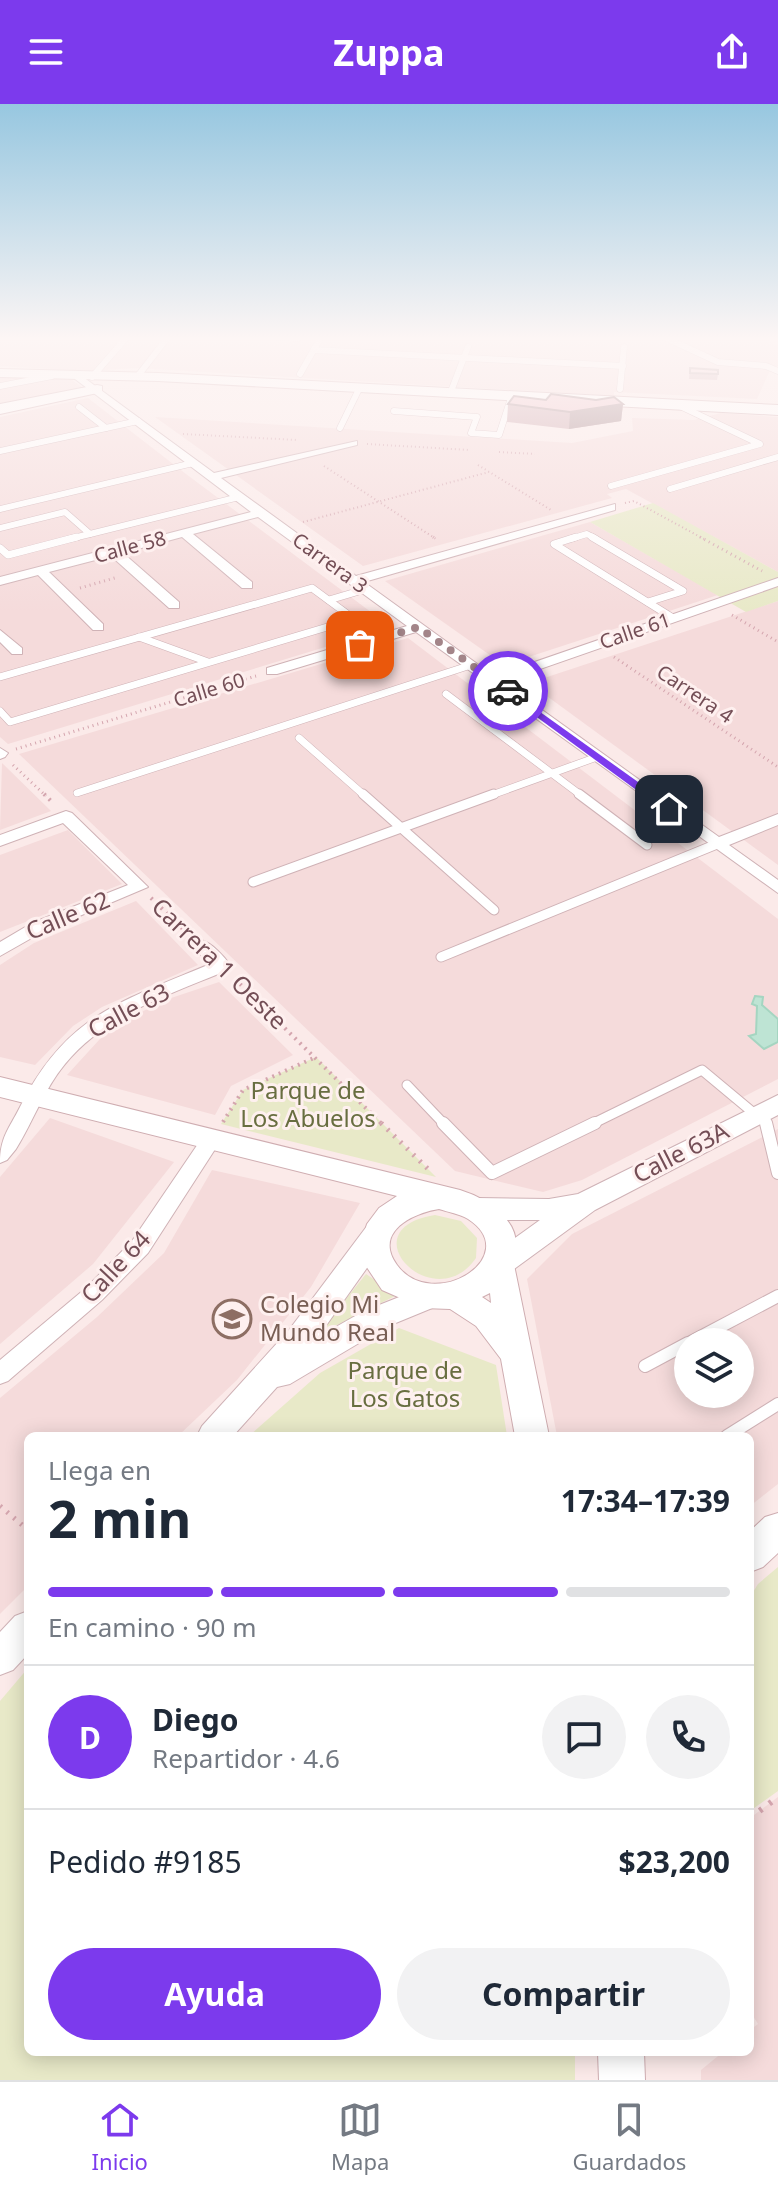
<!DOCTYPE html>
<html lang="es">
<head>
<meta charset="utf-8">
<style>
	body { margin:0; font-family:"Noto Sans",sans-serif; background:#f2f2f3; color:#1f2937; height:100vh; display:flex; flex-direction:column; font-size:30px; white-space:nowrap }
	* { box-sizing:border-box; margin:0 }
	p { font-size:26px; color:#747a83 }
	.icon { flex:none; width:44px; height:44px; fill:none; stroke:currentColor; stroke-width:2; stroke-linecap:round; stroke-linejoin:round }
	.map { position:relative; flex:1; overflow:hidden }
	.details { position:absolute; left:24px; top:1328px; width:730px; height:624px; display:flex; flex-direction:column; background:#fff; border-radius:12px; box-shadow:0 4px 20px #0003 }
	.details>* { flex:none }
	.buttons { position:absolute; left:674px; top:1224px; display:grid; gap:16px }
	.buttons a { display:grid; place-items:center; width:80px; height:80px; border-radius:50%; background:#fff; box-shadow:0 4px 20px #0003; font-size:40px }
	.pin { position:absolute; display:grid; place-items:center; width:68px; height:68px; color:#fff; margin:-34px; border-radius:16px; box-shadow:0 4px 12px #0006 }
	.courier { position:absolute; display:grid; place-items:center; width:80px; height:80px; margin:-40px; border:6px solid #7c3aed; border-radius:50%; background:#fff; color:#222; box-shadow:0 2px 10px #0007 }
	.overview em { font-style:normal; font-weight:700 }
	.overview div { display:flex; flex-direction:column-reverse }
	.overview { display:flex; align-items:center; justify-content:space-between; height:136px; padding:0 24px }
	h1 { font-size:52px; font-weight:700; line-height:60px }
	.bar { display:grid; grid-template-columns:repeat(4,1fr); gap:12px 8px; align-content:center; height:96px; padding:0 24px }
	.bar i { height:10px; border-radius:6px; background:#e0e1e3 }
	.bar .selected { background:#7c3aed }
	.bar p { grid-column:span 4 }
	.line { display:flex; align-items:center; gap:20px; padding:0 24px; border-top:2px solid #e0e1e3 }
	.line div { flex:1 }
	.round { display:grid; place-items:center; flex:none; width:84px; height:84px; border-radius:42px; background:#f2f2f3 }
	.primary-button { display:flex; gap:16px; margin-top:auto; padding:16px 24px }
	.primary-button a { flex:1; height:92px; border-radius:48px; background:#7c3aed; color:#fff; font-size:32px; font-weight:700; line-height:92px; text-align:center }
	.primary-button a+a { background:#f2f2f3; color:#1f2937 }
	header { display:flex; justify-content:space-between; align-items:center; height:104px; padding:0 24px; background:#7c3aed; color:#fff; font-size:36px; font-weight:700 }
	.tab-bar { display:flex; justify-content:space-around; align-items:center; height:112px; border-top:2px solid #e0e1e3; background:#fff; font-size:22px; color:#747a83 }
	.tab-bar a { display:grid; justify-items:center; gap:4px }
	.tab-bar .selected { color:#7c3aed }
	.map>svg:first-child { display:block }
	.residential { fill:#f5dbdb; fill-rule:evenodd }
	.green { fill:#e8e9c8 }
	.water { fill:#bee4d4; stroke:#a5d5c1; stroke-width:2 }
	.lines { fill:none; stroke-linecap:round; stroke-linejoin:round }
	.service-far3-casing { stroke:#cfb2b6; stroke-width:7 }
	.service-far2-casing { stroke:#cfb2b6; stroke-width:8 }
	.service-far1-casing { stroke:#cfb2b6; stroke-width:11 }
	.service-casing { stroke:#cfb2b6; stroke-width:14 }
	.minor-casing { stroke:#cfb2b6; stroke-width:2 }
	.tertiary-casing { stroke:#cfb2b6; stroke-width:2 }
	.secondary-casing { stroke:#cfadb1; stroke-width:2 }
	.path-far4 { stroke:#d4a5ae; stroke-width:2; stroke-dasharray:1 3; stroke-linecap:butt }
	.path-far3 { stroke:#d4a5ae; stroke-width:3; stroke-dasharray:1 4; stroke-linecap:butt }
	.path-far2 { stroke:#d4a5ae; stroke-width:4; stroke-dasharray:2 5; stroke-linecap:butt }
	.path-far1 { stroke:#d4a5ae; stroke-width:5; stroke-dasharray:2 7; stroke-linecap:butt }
	.path { stroke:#d4a5ae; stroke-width:6; stroke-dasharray:3 9; stroke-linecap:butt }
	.service-far3 { stroke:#fff; stroke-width:6 }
	.service-far2 { stroke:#fff; stroke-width:7 }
	.service-far1 { stroke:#fff; stroke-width:9 }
	.service { stroke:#fff; stroke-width:12 }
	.minor { fill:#fff; fill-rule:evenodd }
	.tertiary { fill:#fff; fill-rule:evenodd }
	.secondary { fill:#fff; fill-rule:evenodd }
	.wall { fill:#cea7ae }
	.shaded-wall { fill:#a7888d }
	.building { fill:#efc2ca; stroke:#a7888d; stroke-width:2 }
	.route { fill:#7c3aed }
	.done { stroke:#a38589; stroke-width:8; stroke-dasharray:0 14.4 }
	.labels { text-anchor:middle; stroke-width:6; stroke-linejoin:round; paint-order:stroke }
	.far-street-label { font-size:20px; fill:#744e56; stroke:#fef0ef }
	.street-label { font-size:24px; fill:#744e56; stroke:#fef0ef }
	.park-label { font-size:24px; fill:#686e40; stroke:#fef0ef }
	.education-label { font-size:24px; fill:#785e54; stroke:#fef0ef; text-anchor:start }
</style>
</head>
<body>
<header><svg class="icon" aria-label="menu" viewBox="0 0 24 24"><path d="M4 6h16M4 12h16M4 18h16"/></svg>Zuppa<svg class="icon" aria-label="share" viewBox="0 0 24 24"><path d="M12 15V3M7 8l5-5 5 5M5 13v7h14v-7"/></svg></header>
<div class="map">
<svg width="778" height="1976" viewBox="0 0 778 1976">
	<rect width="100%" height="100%" fill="#fbeae9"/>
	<g class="residential">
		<path d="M0,233h759l19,8v21l-7,2 -14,31 -143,-7v4l-478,-28 -51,3 -85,-5z"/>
		<path d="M0,272l72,4 11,8 -83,18z"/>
		<path d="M88,294l98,76 205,153 -383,117 -8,-7v-320z"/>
		<path d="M721,309l57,4v155l-152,-83 -19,5 5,4 -249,68 -208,-149 417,26 61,-12 -1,-13 62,2z"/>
		<path d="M590,418l128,73 -214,70 -119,-84z"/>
		<path d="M778,497v264l-249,-182z"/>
		<path d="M408,534l370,281v160l-196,101 -39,12 -88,-21 -436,-417z"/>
		<path d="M2,659l49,48 -51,19z"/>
		<path d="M68,726l54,54 -122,48v-77z"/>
		<path d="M136,797l62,64 -96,42 -29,19 -38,39 -35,-8v-92l34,-22z"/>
		<path d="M219,878l74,73 -62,31 -16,29 -148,-40 43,-47 55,-28z"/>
		<path d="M50,1014l124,44 -81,102 -93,80v-167z"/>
		<path d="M778,1025v355l-28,22v-70h-193l-30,-157 45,-45zM688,1238h52v52h-52z"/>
		<path d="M212,1066l148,33 -49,84 -74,93 -59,56h-150v150l-28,28v-216l97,-81 67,-64z"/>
		<path d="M778,1693v283h-77v-10l22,-18h27v-22l8,-6 -8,-13v-193z"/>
	</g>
	<g class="green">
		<path d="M653,399l125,69v29l-32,11 -156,-90z"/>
		<path d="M316,953l120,120 -215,-53 22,-34z"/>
		<path d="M435,1111l26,6 16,17 -1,20c-42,61 -130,-29 -41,-43z"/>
		<path d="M366,1170l31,21 -80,40z"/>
		<path d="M399,1224l97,37 11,71h-258l71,-63z"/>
		<path d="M778,1463v224l-28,20v-214l8,-13z"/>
		<path d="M28,1564v384h547v28h-575v-379z"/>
	</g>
	<path class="water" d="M755,892l8,1 -1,8 16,14v23l-14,7 -15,-13 7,-2 1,-28 -5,-2z"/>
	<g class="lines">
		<g class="service-far3-casing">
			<g id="service-far3">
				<path d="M276,233l22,1"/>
				<path d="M664,233l54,25 48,4 12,5"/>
				<path d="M314,246l309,16"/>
				<path d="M300,270l21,-37"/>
				<path d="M92,273l35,-40"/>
				<path d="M137,273l31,-40"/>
				<path d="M0,282l52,-10"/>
				<path d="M620,285l4,-42"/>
				<path d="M450,290l18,-47"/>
				<path d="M79,303l27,21"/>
				<path d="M394,307l83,6 -6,16 28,2 12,-37"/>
				<path d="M340,324l19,-39"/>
				<path d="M0,347l138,-30"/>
				<path d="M611,382l149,-42 -82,-39"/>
				<path d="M670,385l108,-32"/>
				<path d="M0,405l193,-46"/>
				<path d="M0,424l65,-16 25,22 -21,5"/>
				<path d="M90,430l149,-37"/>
				<path d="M570,435l17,-5 9,5"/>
			</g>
		</g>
		<g class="service-far2-casing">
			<g id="service-far2">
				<path d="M576,433l-22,7 119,74"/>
				<path d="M592,433l91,54 -35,11"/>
				<path d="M0,444l8,7 69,-18"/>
				<path d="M329,496l37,-11"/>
				<path d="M139,533l69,25"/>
				<path d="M0,573l312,-89 42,31 -344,103 -10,-11"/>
				<path d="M446,590l136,102"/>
				<path d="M299,634l66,58"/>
				<path d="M77,689l394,-128"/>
				<path d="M489,692l108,-39"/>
			</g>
		</g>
		<g class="service-far1-casing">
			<g id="service-far1">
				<path d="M363,690l131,116"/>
				<path d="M579,690l68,51"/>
				<path d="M253,778l241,-88"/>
				<path d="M441,853l276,-113"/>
				<path d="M407,981l38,40"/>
				<path d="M763,1008l3,13"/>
				<path d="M590,1021l112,-55 54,45"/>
			</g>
		</g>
		<g class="service-casing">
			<g id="service">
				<path d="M443,1019l49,50 103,-50"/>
				<path d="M766,1019l12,50"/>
				<path d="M691,1238l87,-46"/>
				<path d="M645,1262l43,-23"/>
				<path d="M727,1332l51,-32"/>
			</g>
		</g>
		<g class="minor-casing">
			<g id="minor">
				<path d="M79,270l135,99 143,-32v4l-136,33 135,98 259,-72v6l-251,72 130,94 284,-98v8l-275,96 216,155 59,-23v11l-49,20 49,35v13l-362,-261 -139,42h-10v-6l140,-42 -149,-109 -65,17 59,48v6h-10l-60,-51 -59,16 56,49v6h-10l-58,-52 -62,16 54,52v6h-10l-55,-55 -38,10v-8l251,-65 -176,-133 -1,-2z"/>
				<path d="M0,526l22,18v6h-10l-12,-12z"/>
				<path d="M0,644l8,5 -3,4 -5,2z"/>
				<path d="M66,707l6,2 76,74 -104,44 -44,25v-14l32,-19 96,-38 -65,-62 -63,23v-11z"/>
				<path d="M201,836c11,3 23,16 30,26l-3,4c-57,24 -122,44 -163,94 -21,25 -32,58 -49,85l-9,11 -7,3c0,-26 9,-34 20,-56 46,-92 100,-105 190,-143l-18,-18z"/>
				<path d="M211,1029l7,2 3,5 -73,113 -46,47 -94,81 -8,3v-24l86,-72 46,-47 72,-106z"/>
			</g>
		</g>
		<g class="tertiary-casing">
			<g id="tertiary">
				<path d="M778,991v20l-183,95 -85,62 -10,3 -10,-3 -5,-8 5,-8 50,-36h-62l-10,-4 -4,-7 4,-7 10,-4 71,1 29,-5z"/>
				<path d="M377,1119l10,3 4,8 -73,103 46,-26 68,-27 10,4 5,8 -5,8 -56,23 -96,57 -13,3 -44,49h-36l5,-10 87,-96 78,-104z"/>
				<path d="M28,1507v43l-15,16 -13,5v-43l15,-16z"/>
			</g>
		</g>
		<g class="secondary-casing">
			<g id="secondary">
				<path d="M0,265l158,4 620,32v10l-620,-34 -158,-4z"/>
				<path d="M97,281l5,1v6l-102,22v-10z"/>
				<path d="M0,973l460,113c29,9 67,34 53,70l36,176h-34l-14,-77 -25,-33 -26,-17 -27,-1 -41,-18 -18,-27 -3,-19 6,-20 12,-16 18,-12 -397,-99zM439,1105c9,3 21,5 29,10 57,37 -35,95 -71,46 -24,-33 16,-52 42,-56zM490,1189l1,10 -9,-6z"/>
				<path d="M778,1409v40l-15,14 -13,5v-41l15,-14z"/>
				<path d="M598,1948h46l1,28h-46z"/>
			</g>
		</g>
		<g class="path-far4">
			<path d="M183,330l115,6"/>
			<path d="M367,340l103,6"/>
			<path d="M499,348l36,2"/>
			<path d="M478,361l73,45"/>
			<path d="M324,362l112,73"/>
			<path d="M625,399l9,-2 70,38"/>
			<path d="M303,418l186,-50"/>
		</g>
		<g class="path-far3">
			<path d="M433,433l4,3"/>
			<path d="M700,433l62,34"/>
			<path d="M80,484l38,-11"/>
			<path d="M732,511l46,27"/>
			<path d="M614,553l164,110"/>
			<path d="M16,645l240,-73"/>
			<path d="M13,661l33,31"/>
		</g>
		<g class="path-far2">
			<path d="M44,690l9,9"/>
			<path d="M151,794l37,36"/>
			<path d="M235,875l148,146"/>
			<path d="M223,1018l20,-32 73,-33"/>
		</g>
		<g class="path-far1">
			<path d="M381,1019l47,46"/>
			<path d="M0,1402l28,24"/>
		</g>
		<path class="path" d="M750,1714l28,-21"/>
		<use href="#service-far3" class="service-far3"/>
		<use href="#service-far2" class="service-far2"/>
		<use href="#service-far1" class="service-far1"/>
		<use href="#service" class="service"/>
		<use href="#minor" class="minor"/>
		<use href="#tertiary" class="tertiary"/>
		<use href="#secondary" class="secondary"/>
	</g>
	<g class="wall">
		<path d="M690,264l28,6 -1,6 -28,-1z"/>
		<path d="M546,296l77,4 -2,17 -52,8 -62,-7 1,-18z"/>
	</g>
	<path class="shaded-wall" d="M623,300l-2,17 -52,8 1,-17z"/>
	<g class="building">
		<path d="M690,264l28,2v4l-28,-1z"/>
		<path d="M551,290l45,6 18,-3 9,7 -53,8 -62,-8 6,-8 32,4z"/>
	</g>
	<linearGradient id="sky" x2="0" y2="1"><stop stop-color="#97c7e0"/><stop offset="0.46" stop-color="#fdf6f5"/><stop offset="1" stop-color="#fdf6f5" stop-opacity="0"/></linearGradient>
	<rect width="778" height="510" fill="url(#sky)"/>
	<path class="route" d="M508,585l165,118v4h-8l-161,-118z"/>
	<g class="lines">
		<path class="done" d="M360,541l58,-18 90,64"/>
	</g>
	<defs>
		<g id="school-ring" transform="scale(2)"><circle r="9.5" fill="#fef0ef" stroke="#8d6e63" stroke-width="1.5"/><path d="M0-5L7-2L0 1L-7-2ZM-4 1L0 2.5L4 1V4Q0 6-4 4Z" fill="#8d6e63"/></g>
	</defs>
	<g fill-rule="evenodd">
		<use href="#school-ring" x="232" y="1215"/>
	</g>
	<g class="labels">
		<g class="far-street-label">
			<text transform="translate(130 443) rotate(-15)" y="7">Calle 58</text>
			<text transform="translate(330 459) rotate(36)" y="7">Carrera 3</text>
			<text transform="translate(635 527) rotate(-19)" y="7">Calle 61</text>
			<text transform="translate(209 586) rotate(-17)" y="7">Calle 60</text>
			<text transform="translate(695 590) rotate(34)" y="7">Carrera 4</text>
		</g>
		<g class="street-label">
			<text transform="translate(68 812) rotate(-23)" y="8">Calle 62</text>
			<text transform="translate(219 860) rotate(44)" y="8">Carrera 1 Oeste</text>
			<text transform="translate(129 907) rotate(-28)" y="8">Calle 63</text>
			<text transform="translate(681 1049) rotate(-27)" y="8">Calle 63A</text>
			<text transform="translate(116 1163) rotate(-47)" y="8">Calle 64</text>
		</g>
		<g class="park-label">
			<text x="308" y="995">Parque de<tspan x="308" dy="28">Los Abuelos</tspan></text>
			<text x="405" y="1275">Parque de<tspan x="405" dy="28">Los Gatos</tspan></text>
		</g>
		<g class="education-label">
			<text x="260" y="1209">Colegio Mi<tspan x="260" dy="28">Mundo Real</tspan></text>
		</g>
	</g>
</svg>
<div class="buttons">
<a><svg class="icon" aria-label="layers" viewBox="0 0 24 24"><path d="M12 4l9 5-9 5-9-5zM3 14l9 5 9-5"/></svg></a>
</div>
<div class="pin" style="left:360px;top:541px;background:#ea580c"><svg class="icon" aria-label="bag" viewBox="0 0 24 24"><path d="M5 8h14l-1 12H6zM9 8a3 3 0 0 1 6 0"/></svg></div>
<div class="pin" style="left:669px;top:705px;background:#1f2937"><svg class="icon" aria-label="home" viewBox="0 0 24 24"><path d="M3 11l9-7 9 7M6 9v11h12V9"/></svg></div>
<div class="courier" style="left:508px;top:587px"><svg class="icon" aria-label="car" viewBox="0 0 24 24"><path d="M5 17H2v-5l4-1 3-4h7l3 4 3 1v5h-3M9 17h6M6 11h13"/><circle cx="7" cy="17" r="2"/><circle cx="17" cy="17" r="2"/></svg></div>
<section class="details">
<div class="overview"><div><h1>2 min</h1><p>Llega en</p></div><em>17:34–17:39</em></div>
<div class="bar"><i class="selected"></i><i class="selected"></i><i class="selected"></i><i></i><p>En camino · 90 m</p></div>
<div class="line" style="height:144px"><b class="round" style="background:#7c3aed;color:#fff">D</b><div><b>Diego</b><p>Repartidor · 4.6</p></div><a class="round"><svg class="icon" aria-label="chat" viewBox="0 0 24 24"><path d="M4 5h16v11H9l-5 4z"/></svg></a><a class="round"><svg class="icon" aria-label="phone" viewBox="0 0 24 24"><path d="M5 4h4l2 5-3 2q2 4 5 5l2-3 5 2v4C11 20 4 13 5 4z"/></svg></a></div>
<div class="line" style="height:104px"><div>Pedido #9185</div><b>$23,200</b></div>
<div class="primary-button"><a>Ayuda</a><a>Compartir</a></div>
</section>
</div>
<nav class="tab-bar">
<a class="selected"><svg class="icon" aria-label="home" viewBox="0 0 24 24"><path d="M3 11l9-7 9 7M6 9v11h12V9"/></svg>Inicio</a>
<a><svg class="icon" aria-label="map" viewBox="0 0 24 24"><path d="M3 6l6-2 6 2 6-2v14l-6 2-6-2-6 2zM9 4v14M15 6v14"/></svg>Mapa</a>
<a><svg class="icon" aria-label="saved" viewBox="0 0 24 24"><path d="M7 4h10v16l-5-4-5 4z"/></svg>Guardados</a>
</nav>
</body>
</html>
